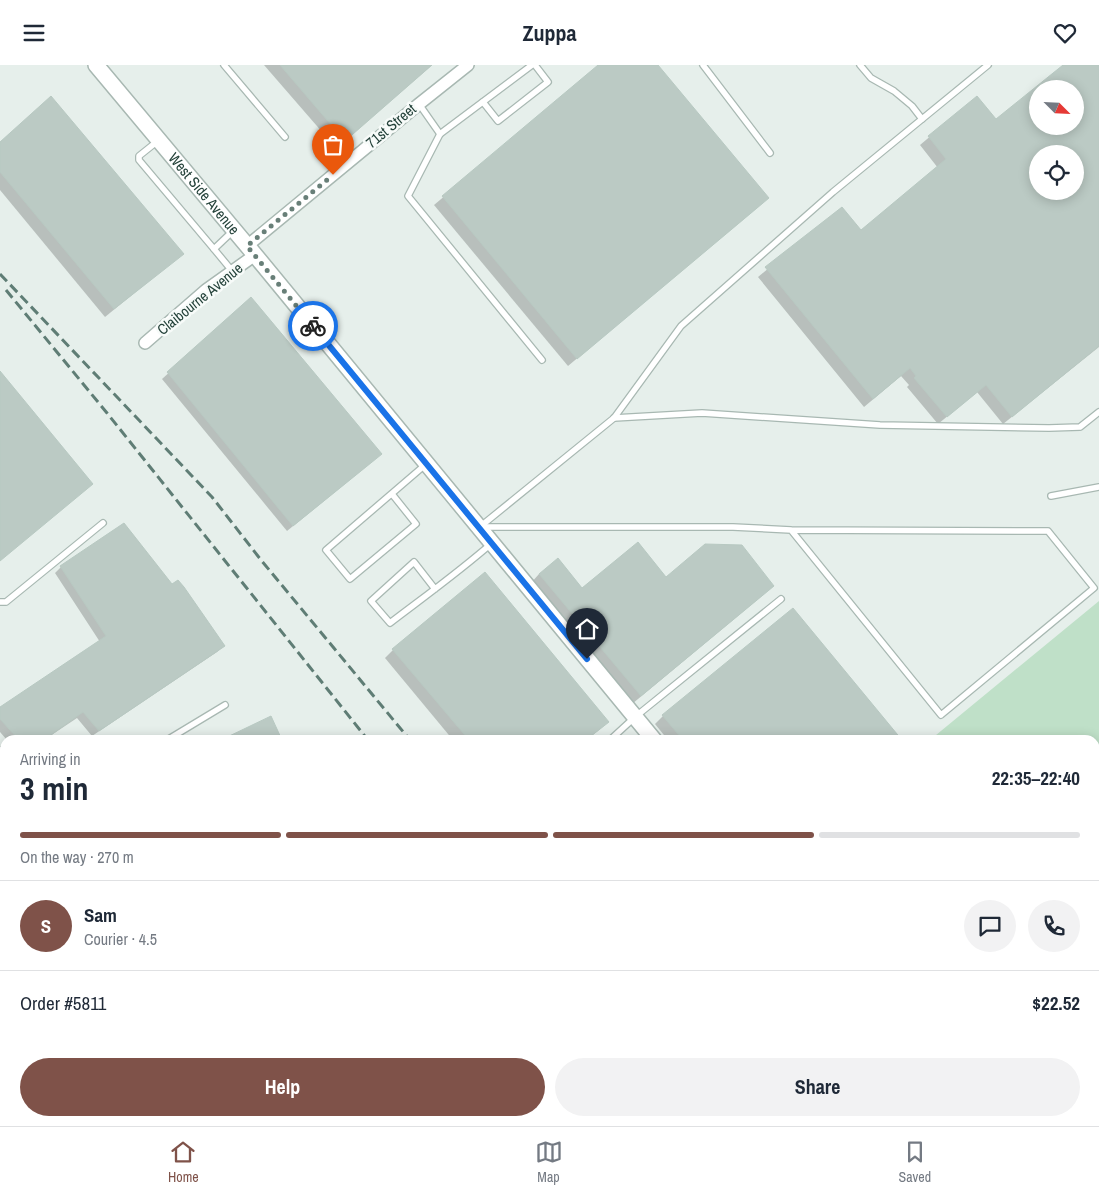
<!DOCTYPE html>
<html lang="en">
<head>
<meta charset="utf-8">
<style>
	body { margin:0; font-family:"Archivo Narrow",sans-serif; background:#f2f2f3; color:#1f2937; height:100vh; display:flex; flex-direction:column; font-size:19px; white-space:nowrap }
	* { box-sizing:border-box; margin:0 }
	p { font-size:16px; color:#747a83 }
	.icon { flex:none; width:28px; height:28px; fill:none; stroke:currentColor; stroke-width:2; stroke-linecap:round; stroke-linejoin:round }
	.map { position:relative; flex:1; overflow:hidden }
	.side { position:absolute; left:0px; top:670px; width:1100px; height:391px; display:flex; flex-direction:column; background:#fff; border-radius:15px 15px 0 0; box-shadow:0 2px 12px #0003 }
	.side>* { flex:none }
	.needle { width:32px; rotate:114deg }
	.fabs { position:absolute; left:1029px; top:15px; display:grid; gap:10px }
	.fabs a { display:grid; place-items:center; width:55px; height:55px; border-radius:50%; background:#fff; box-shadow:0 2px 12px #0003; font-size:25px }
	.pin { position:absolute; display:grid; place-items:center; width:42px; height:42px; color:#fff; margin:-51px -21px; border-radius:50% 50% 50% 0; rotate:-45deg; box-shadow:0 0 5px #0007 }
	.pin .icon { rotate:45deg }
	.courier { position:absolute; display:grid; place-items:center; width:50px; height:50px; margin:-25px; border:4px solid #1a73e8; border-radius:50%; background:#fff; color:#222; box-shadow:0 1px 6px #0007 }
	.summary em { font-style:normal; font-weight:800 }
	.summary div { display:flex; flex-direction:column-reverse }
	.summary { display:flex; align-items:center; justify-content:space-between; height:85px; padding:0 20px }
	h1 { font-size:32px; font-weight:800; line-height:38px }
	.bar { display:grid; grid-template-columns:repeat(4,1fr); gap:8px 5px; align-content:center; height:60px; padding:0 20px }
	.bar i { height:6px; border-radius:4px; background:#e0e1e3 }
	.bar .on { background:#7f5249 }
	.bar p { grid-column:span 4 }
	.line { display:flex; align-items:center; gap:12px; padding:0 20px; border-top:1px solid #e0e1e3 }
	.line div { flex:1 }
	.round { display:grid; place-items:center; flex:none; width:52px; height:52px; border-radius:26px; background:#f2f2f3 }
	.action { display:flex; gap:10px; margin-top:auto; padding:10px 20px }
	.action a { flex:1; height:58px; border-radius:30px; background:#7f5249; color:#fff; font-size:20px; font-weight:800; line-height:58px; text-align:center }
	.action a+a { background:#f2f2f3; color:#1f2937 }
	header { display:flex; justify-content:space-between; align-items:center; height:65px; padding:0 20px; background:#fff; font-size:22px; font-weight:800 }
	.dock { display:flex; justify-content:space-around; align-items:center; height:70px; border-top:1px solid #e0e1e3; background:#fff; font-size:14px; color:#747a83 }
	.dock a { display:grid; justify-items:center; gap:2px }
	.dock .on { color:#7f5249 }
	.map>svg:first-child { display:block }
	.green { fill:#bfe0c8 }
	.shadow { fill:#0003; fill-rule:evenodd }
	.building { fill:#bbcac4; stroke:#b8c9c2; fill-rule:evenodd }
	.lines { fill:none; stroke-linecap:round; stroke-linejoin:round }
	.service-casing { stroke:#a8b8b2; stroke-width:8 }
	.minor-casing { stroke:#a8b8b2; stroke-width:14 }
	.tertiary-casing { stroke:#a8b8b2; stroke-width:18 }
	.primary-casing { stroke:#c2cac8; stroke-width:18 }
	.service { stroke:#fff; stroke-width:5.5 }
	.minor { stroke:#fff; stroke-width:11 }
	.tertiary { stroke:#fff; stroke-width:15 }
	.primary { stroke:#6aa596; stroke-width:15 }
	.rail { stroke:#5f7d75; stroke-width:3; stroke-dasharray:10 5; stroke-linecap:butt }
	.done { stroke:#687f78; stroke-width:5; stroke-dasharray:0 9 }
	.route { stroke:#1a73e8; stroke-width:6 }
	.labels { text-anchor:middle; stroke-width:5; stroke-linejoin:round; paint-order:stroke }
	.street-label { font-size:15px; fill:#24423a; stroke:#f7fbf9 }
</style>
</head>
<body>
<header><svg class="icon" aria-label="menu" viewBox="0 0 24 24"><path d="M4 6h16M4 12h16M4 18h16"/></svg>Zuppa<svg class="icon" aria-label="heart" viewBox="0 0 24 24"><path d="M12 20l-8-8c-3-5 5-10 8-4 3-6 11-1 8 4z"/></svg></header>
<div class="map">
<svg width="1099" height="1061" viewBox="0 0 1099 1061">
	<rect width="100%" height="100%" fill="#e6efeb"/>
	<g class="green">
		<path d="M1099,536v445l-4,4v-310h-165z"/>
		<path d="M770,1056h238l-4,5h-230z"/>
	</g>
	<g class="shadow">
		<path d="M264,0h168l-96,83z"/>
		<path d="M600,0h56l103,141 -191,160 -134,-161z"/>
		<path d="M1065,0h34v282l-96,77 -26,-32 -39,32 -31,-37 2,-2 -8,-9 -37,31 -106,-130 83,-69 20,23 77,-63 -18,-23 57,-48 19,24zM1038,24h37v37h-37zM1038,89h37v37h-37z"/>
		<path d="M0,78l182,111 -77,63 -105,-127z"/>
		<path d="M251,234l123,161 -87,71 -125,-152z"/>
		<path d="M61,502l111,19 51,60 -6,6 -125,84 -15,-18 -33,22h-37l-7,-8v-23l100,-67 -45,-69z"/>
		<path d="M539,509l43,16 84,-12 98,16 -132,110 -101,-121z"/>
		<path d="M393,585l206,80 -13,10h-133l-68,-82z"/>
		<path d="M663,651l237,24h-232l-13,-16z"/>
		<path d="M5,951v19l-5,3v-19z"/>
		<path d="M189,1056h55l-7,5h-45z"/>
		<path d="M474,1056h73l4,5h-74z"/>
	</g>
	<g class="building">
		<path d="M280,0h152l-87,76z"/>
		<path d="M598,0h60l111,133 -192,161 -135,-163z"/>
		<path d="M1063,0h36v281l-87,71 -26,-32 -39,32 -33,-39 2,-2 -6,-8 -37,31 -108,-132 77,-60 19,23 85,-71 -18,-23 49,-40 19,23zM1038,24h37v37h-37zM1038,89h37v37h-37z"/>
		<path d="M51,31l133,158 -70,55 -114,-137v-30z"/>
		<path d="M251,232l131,157 -89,72 -126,-154z"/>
		<path d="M0,306l93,113 -93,77z"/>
		<path d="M124,458l48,61 6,-4 6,7 41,59 -126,85 -16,-19 -39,28h-25l-19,-21v-12l106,-71 -46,-70z"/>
		<path d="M638,477l28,35 39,-33 37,1 32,41 -133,110 -102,-122 19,-16 24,30z"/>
		<path d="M485,507l124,150 -23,18h-117l-77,-91z"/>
		<path d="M793,543l109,132h-219l-21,-25z"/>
		<path d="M271,651l11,24h-61z"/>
		<path d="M5,949v20l-1,1 -4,-7v-11z"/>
		<path d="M208,1056h34l-7,5h-24z"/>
		<path d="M488,1056h61l4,5h-61z"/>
	</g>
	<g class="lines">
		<g class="service-casing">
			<g id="service">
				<path d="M224,0l61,72"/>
				<path d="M532,0l-92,69 -32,62 134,164"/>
				<path d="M703,0l67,88"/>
				<path d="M860,0l11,13 23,13 18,15 10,13"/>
				<path d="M483,37l15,19 50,-39 -13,-17"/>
				<path d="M419,39l21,30"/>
				<path d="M159,75l-20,16v4l75,89 20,-19"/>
				<path d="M214,184l19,23"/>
				<path d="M614,353l88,-5 178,12 169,3 31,-1 19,-15"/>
				<path d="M392,429l24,30 -66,55 -24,-29 99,-85"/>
				<path d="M1051,431l48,-9"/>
				<path d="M481,461l133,-108 67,-92 152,-134 155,-127"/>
				<path d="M481,462h252l58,3 150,185 153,-127 -46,-57 -257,-1"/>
				<path d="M435,524l-21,-27 -43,39 19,22c34,-26 69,-51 102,-80"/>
				<path d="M0,537h6l97,-79"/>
				<path d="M167,675l58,-35"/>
				<path d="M610,675l25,-23 146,-118"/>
				<path d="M0,685l5,3"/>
				<path d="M0,711l5,-3"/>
				<path d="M1095,1011l4,-3"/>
				<path d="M35,1056l3,5"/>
				<path d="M381,1056l3,5"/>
				<path d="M438,1056l3,5"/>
				<path d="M591,1056l4,5"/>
				<path d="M1087,1056l4,5"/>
				<path d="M248,1061l7,-5"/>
				<path d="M353,1061l8,-5"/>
			</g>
		</g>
		<g class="minor-casing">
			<g id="minor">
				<path d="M247,181l172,-142 49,-39"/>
				<path d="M145,278l61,-53 49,-35"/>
				<path d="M0,756l5,-4"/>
			</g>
		</g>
		<g class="tertiary-casing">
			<g id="tertiary">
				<path id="s1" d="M96,0l159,190 399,485"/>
				<path d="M973,1056l4,5"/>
			</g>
		</g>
		<g class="primary-casing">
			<path id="primary" d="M0,1043l5,8"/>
		</g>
		<use href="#service" class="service"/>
		<use href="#minor" class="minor"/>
		<use href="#tertiary" class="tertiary"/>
		<use href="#primary" class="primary"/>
		<g class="rail">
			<path d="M0,209l212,223 49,63 149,180"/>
			<path d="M6,225l101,123 261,327"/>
			<path d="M659,1056l3,5"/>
			<path d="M706,1056l4,5"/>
			<path d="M742,1056l3,5"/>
		</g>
	</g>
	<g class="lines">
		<path class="done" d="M313,261l-66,-80 86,-71"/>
		<path class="route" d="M313,261l274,333"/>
	</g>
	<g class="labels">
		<g class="street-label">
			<text transform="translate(391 61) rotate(-40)" y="5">71st Street</text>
			<text dy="5" stroke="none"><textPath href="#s1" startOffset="168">West Side Avenue</textPath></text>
			<text transform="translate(200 234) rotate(-39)" y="5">Claibourne Avenue</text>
		</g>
	</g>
</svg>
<div class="fabs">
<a><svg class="needle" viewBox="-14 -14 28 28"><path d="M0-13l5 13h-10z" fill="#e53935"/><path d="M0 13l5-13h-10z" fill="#747a83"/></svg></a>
<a><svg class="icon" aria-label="locate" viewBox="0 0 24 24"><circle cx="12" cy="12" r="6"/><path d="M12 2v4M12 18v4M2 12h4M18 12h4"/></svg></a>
</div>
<div class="pin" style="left:333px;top:110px;background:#ea580c"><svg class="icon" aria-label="bag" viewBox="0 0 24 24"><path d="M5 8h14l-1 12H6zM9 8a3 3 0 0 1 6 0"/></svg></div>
<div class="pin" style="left:587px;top:594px;background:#1f2937"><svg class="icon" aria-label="home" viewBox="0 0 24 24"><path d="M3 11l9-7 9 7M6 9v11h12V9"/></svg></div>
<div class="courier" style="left:313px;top:261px"><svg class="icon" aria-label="bike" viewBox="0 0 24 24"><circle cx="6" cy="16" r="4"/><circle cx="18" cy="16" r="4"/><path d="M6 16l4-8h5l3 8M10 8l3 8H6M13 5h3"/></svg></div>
<section class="side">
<div class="summary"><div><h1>3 min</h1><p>Arriving in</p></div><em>22:35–22:40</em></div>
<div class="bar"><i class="on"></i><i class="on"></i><i class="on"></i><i></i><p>On the way · 270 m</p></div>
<div class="line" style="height:90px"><b class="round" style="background:#7f5249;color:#fff">S</b><div><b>Sam</b><p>Courier · 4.5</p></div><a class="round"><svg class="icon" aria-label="chat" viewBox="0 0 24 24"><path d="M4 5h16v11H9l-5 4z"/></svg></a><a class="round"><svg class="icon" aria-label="phone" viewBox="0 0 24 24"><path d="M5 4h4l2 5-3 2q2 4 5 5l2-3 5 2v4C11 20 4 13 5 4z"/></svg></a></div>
<div class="line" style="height:65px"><div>Order #5811</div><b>$22.52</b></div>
<div class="action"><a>Help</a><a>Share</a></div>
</section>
</div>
<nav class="dock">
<a class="on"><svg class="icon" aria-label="home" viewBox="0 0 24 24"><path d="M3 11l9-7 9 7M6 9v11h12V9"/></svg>Home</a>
<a><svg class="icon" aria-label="map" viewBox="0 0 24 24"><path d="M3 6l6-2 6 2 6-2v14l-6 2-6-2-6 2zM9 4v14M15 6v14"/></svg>Map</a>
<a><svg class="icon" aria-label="saved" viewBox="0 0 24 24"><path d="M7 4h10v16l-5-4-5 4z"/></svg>Saved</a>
</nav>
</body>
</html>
